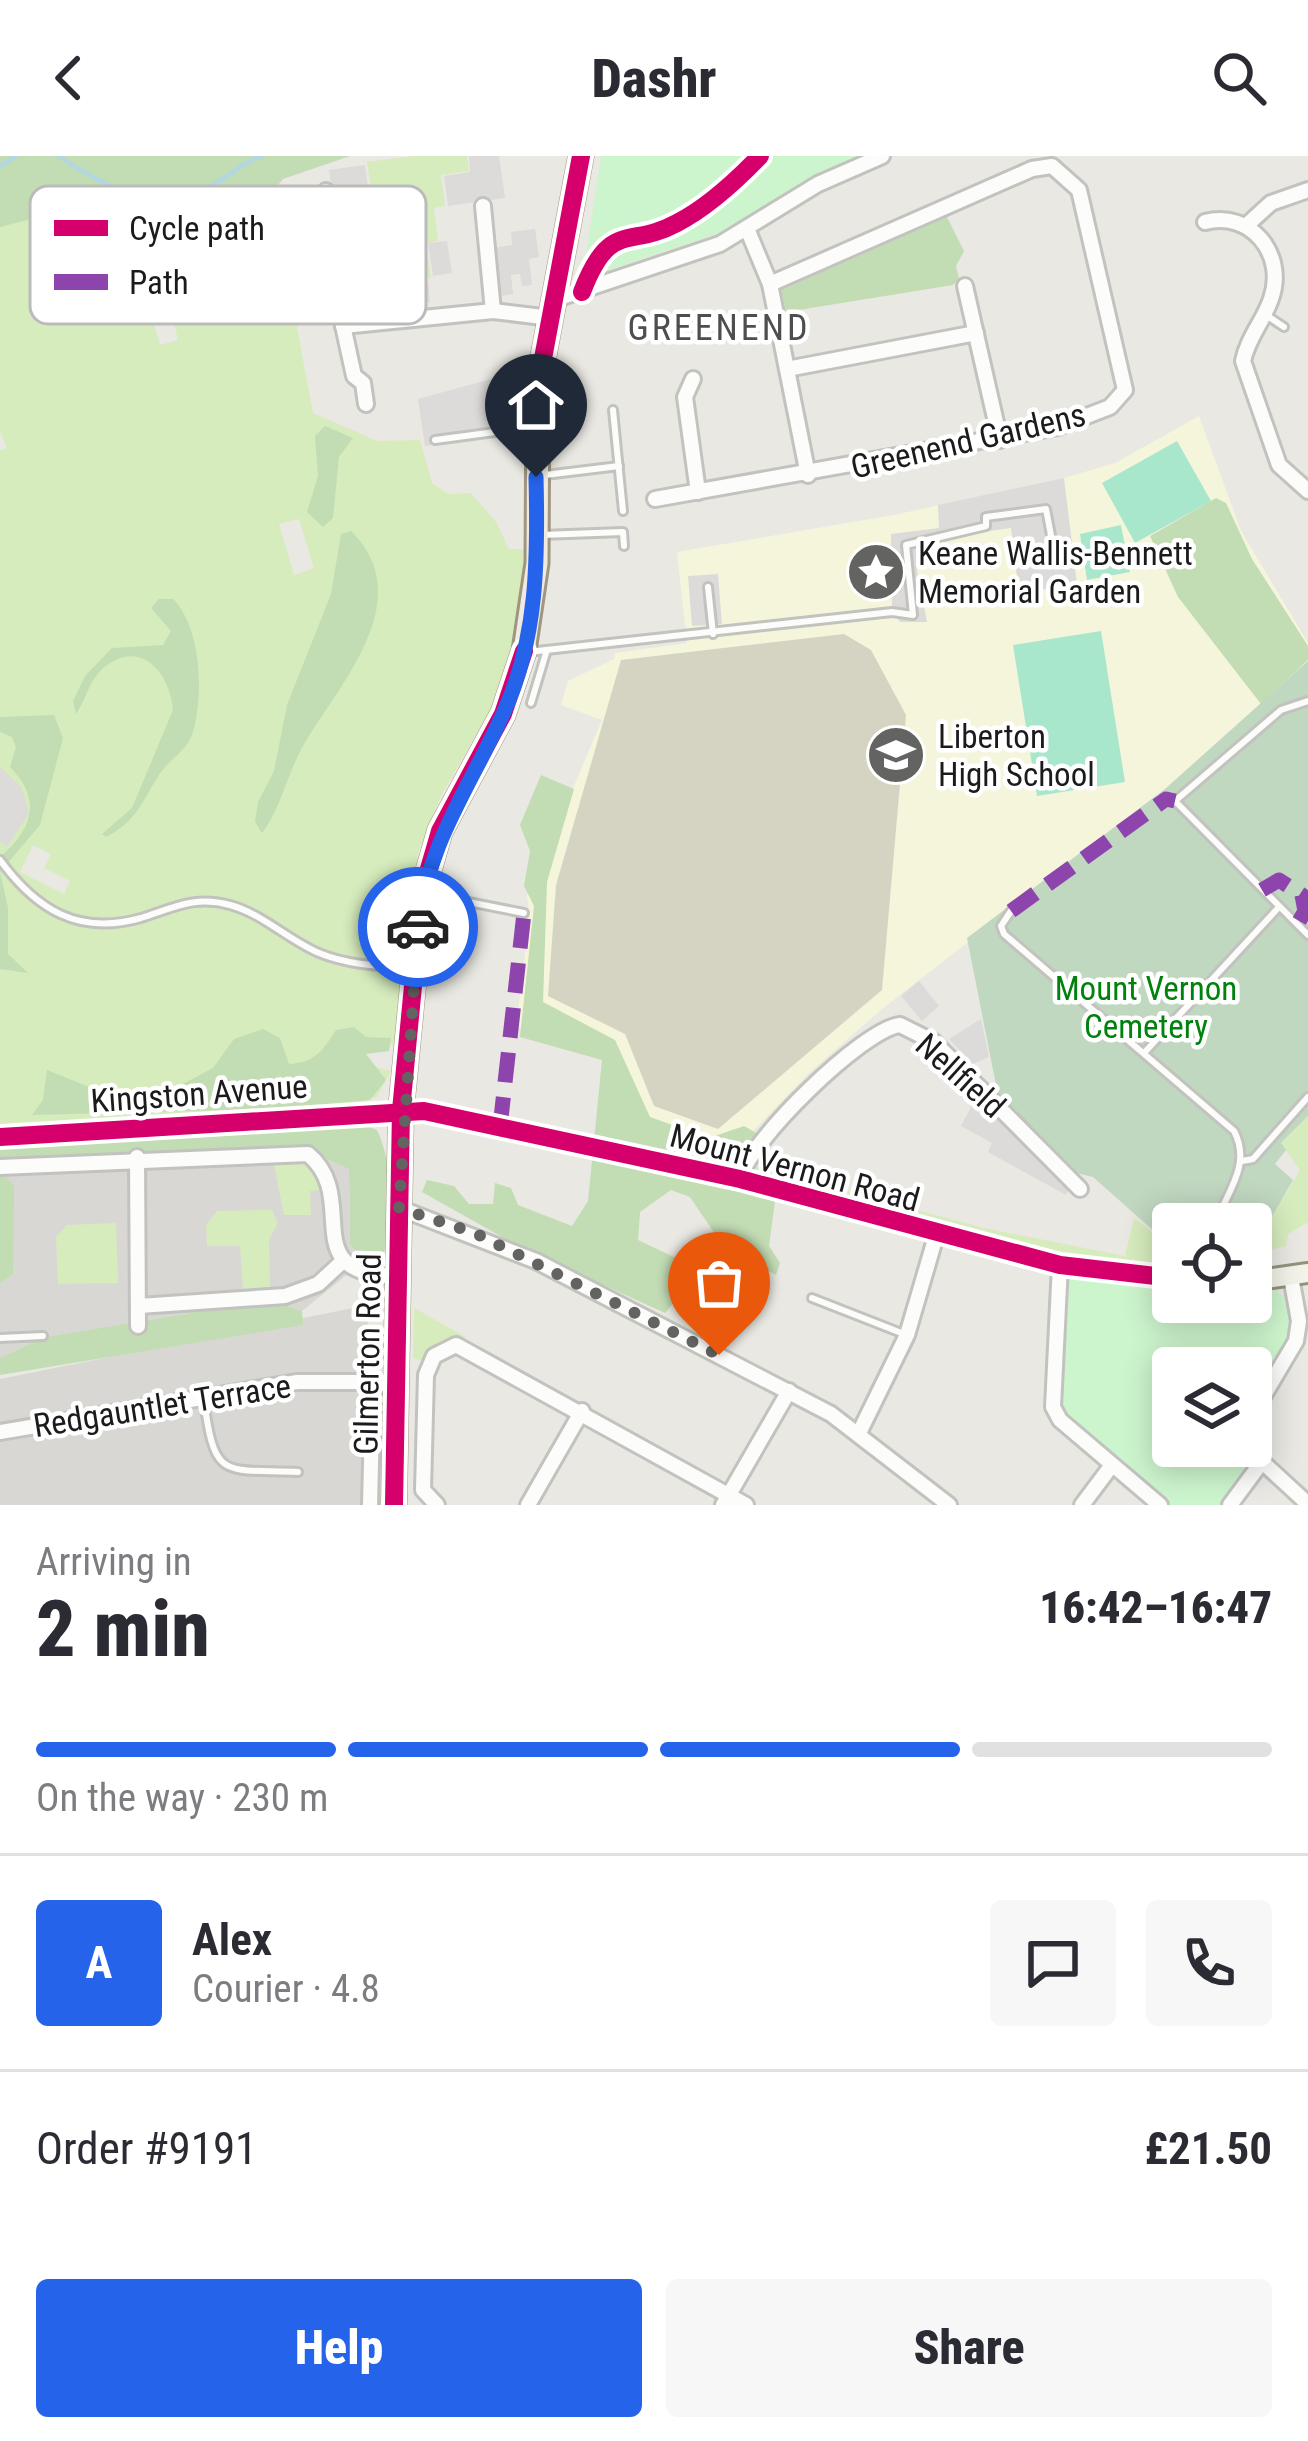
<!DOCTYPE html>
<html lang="en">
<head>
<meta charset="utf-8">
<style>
	body { margin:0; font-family:"Roboto Condensed",sans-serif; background:#f7f7f7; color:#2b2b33; height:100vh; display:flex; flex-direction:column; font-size:45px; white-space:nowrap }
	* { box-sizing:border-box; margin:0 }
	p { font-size:39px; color:#7c7c81 }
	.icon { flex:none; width:66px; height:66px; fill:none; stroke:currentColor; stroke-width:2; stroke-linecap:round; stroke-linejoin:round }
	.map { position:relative; height:1349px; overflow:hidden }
	.panel { display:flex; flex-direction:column; background:#fff; flex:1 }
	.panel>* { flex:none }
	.controls { position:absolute; left:1152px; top:1047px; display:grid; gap:24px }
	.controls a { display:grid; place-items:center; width:120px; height:120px; border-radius:12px; background:#fff; box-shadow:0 6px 30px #0003; font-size:60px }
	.pin { position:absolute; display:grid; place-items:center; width:102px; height:102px; color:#fff; margin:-123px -51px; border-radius:50% 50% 50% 0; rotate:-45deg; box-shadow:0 0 12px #0007 }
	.pin .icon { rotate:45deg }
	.courier { position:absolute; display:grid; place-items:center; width:120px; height:120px; margin:-60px; border:9px solid #2563eb; border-radius:50%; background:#fff; color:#222; box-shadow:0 3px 15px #0007 }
	.headline em { font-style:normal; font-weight:800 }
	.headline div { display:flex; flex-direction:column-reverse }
	.headline { display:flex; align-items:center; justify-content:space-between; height:204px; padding:0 36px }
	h1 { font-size:78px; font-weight:800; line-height:90px }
	.bar { display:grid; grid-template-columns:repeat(4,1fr); gap:18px 12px; align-content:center; height:144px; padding:0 36px }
	.bar i { height:15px; border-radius:9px; background:#e1e1e2 }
	.bar .current { background:#2563eb }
	.bar p { grid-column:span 4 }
	.line { display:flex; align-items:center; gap:30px; padding:0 36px; border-top:3px solid #e1e1e2 }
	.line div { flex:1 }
	.round { display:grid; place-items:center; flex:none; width:126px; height:126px; border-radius:12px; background:#f7f7f7 }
	.action { display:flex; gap:24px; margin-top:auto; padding:24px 36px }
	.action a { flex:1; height:138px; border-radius:12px; background:#2563eb; color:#fff; font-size:48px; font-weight:800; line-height:138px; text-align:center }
	.action a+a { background:#f7f7f7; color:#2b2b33 }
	header { display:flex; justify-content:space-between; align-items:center; height:156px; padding:0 36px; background:#fff; font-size:54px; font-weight:800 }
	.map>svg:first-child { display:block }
	.residential { fill:#d9d7d4 }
	.education { fill:#f5f5dc }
	.construction { fill:#d5d4c3 }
	.grass { fill:#d6ecbd; fill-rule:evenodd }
	.forest { fill:#c2dcb4 }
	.cemetery { fill:#c0d7c0 }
	.park { fill:#cdf5cd }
	.pitch { fill:#a9e7cd }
	.parking { fill:#dcdbd9 }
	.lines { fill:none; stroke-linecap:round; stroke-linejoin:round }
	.stream { stroke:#b2d7e1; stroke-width:4.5 }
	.lane-casing { stroke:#c2c2bf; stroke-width:12 }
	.street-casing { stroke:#c2c2bf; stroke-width:20 }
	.secondary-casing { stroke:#91937b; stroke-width:24 }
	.primary-casing { stroke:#a09680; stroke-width:27 }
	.lane { stroke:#fcfcfb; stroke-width:6 }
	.street { stroke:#fcfcfb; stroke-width:14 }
	.secondary { stroke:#f2f2e8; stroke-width:18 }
	.primary { stroke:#f0ebe2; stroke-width:21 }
	.quiet { stroke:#8e44ad; stroke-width:15; stroke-dasharray:30 15; stroke-linecap:butt }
	.cycleway-casing { stroke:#fff; stroke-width:26 }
	.cycleway { stroke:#d6006c; stroke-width:18 }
	.done { stroke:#636361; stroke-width:12; stroke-dasharray:0 21.6 }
	.route { stroke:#2563eb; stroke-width:15 }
	.labels { text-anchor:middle; stroke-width:9; stroke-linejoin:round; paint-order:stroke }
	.street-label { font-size:33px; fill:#1b1b1b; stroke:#fff }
	.poi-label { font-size:33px; fill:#1b1b1b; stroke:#fff; text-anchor:start }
	.park-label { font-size:33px; fill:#00820d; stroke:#fff }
	.neighbourhood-label { font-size:36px; letter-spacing:3px; fill:#4e4e4e; stroke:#fff }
	.key { fill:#fff; stroke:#bbb; stroke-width:3 }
	.key-label { font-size:33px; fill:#1b1b1b }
</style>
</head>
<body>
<header><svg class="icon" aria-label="back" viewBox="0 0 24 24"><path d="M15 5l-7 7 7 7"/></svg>Dashr<svg class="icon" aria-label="search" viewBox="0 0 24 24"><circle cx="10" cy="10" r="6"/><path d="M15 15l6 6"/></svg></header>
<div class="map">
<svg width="1308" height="1349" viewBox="0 0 1308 1349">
	<rect width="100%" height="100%" fill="#eae8e2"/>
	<g class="residential">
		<path d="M302,992l47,21 1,75 14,17 -62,50 -31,-11 -227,37 -44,21v-75l13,-8 -9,-101 3,-17z"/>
		<path d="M368,1149l-2,200h-366v-126z"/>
	</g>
	<path class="education" d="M1199,260l42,115 67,112v18l-143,128 -283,220 -73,64 -79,82 -132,-37 8,-70 -90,-22 14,-110 -3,-20 75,-176 -41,-15 7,-24 46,-22 1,-6 72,-10 -10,-91 217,-37 170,-37 51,-15z"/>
	<path class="construction" d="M844,478l27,16 35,65 -24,275 -164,139 -64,-23 -29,-72 -77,-38 8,-111 65,-225z"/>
	<g class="grass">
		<path d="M413,0h54l2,15 -28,4 4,31 -11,2 4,33 -12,2 5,35 -40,5 -3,-51h-9l-1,-12 8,-2 -3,-23 -11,1 -5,-34z"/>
		<path d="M270,27l43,230 64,28 43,-1 12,43 16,11 23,-1 25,29 13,27h18l-9,73 -20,75 -57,99 -23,57 -24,192 -30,-4 -3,23 30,7 -14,26 -34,11 -343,20v-678l7,-2 -7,-16v-236zM271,77l5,39 -19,4 -9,-37zM170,150l8,34 -18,5 -9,-33zM299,363l15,49 -20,7 -15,-51zM33,689l18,9 -7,14 26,13 -6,13 -44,-22z"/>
		<path d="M1308,960v106l-20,12 -2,12 -25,6 8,-30 31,-52 -19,-26z"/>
		<path d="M273,1004h28l18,19 2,11 -11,1 1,24h-27z"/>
		<path d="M755,1010l229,62 141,28 9,-38 39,30v23c-143,-15 -278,-57 -416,-97z"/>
		<path d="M272,1054l6,13 -9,17 1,47 -27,2 -3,-43h-33l-1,-21 11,-14z"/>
		<path d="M116,1067l2,60 -60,1 -2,-47 11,-12z"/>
		<path d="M414,1152l52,29 -28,7 -16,17 -9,-3z"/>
	</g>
	<g class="forest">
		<path d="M0,0h350l-67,23 -32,38 -101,17 -70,-17 -45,1 -35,9z"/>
		<path d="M947,61l17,34 -8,15 3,13 -6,6 -167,27 -5,-22z"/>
		<path d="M325,270l28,12 -14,19 -6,61 -10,9 -16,-15 11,-36 -3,-40z"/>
		<path d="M1216,342l10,5 26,56 56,87v14l-47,44 -83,-107 -28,-61z"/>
		<path d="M351,375c67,66 -7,148 -44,208 -19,30 -24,66 -45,94l-7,-11 3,-20 16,-31 13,-66 44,-111 10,-60z"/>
		<path d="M159,443h14c28,28 31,94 20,133 -7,21 -23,26 -34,43 -18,28 -22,46 -53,62l-4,-3 30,-26 41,-98c-3,-39 -35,-74 -72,-40 -12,12 -15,29 -25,44l-3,-13 12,-25 27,-28 51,-3 8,-14 -20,-23z"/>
		<path d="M54,559l9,23 -23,87 -40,47 8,36v46l20,19 -28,-4v-112c32,-27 43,-57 10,-90l6,-20 -4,-10 -12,-5v-15z"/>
		<path d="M541,619l33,14 -27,93 -4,120 72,38 35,77 59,21 35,-12 14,8 -26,32 -17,-1 -2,13 62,23 -6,45 11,17 -4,12 -53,-29 -33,-49 -19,-7 -31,22 -2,28 38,18 16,-2 12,10 -39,47 -145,-66 -98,-55 5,-12 27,6 15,18h24l2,-21 16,5 7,17 54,21 16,-25 14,-141 -82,-23 14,-131 -10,-20 6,-35 -10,-26z"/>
		<path d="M354,871l12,10 25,1 -2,13 -23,3 20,26 -16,20 -101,9 -237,6 11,-15 4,-30 92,37 74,-39 21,-29 29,-10 17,9 9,26c27,-2 33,-13 47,-34z"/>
		<path d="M355,965l22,9c15,31 23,101 3,129l-16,2 -14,-17 -1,-75 -47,-21 -294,9 -4,17 10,12 -1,89 -13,8v-140z"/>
		<path d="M271,1144l31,11 1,14 -303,50v-17l44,-21z"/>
	</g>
	<path class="cemetery" d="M1308,505v455l-27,27 5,7 -11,14 18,16 -24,42 -9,31h-9v-29h-78v24l-80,-71 -21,-5 -73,-72 -32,-162 198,-149z"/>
	<g class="park">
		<path d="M601,0h263l-53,23 -82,51 -130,43 -14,-12z"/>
		<path d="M1064,1120l109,15v11h78v-11l24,-1 9,7 8,34 -41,73v-36h-78v78h65l9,17 -23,42h-55l-106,-92z"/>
	</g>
	<g class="pitch">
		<path d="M1177,285l34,60 -76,42 -33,-60z"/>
		<path d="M1121,369l9,47 -43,8 -7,-46z"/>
		<path d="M1101,475l24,151 -88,14 -24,-151z"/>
	</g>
	<g class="parking">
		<path d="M469,0h30l6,42 -57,8 -4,-30 26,-4z"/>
		<path d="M365,9l4,30 -36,5 -4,-30z"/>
		<path d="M535,73l4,28 -10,2 3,26 -10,1 -2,-12 -9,1 2,19 -13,2 -7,-48 19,-3 -1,-13z"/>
		<path d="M447,85l5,32 -19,3 -5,-33z"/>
		<path d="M428,125l2,21 -69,15 -2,-13 37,-5 -1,-13z"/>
		<path d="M513,217l3,61 -91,12 -7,-47z"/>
		<path d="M1064,322l13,106 -58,9 -8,-65 -50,7 -42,11 -2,24 10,52h-27l-8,-10 -1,-78 48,-6 -1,-23z"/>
		<path d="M718,418l4,50 -30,2 -4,-50z"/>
		<path d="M0,611l21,20 8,26 -22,34 -7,-5z"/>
		<path d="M919,825l20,25 -17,15 -21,-25z"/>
		<path d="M981,863l8,38 -16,7 -24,-25z"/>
		<path d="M979,936l93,92 -6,11 -78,-43 4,-9 -31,-17z"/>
	</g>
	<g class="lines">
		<g class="stream">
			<path d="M59,0c49,34 104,60 162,24 15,-9 23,-18 41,-24"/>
			<path d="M0,10l16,-10"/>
		</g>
		<g class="lane-casing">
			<g id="lane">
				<path d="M1266,159l18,12"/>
				<path d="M613,254l10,101"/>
				<path d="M435,284l97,-13"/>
				<path d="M545,319l74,-9"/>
				<path d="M541,379l82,-3 1,14"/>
				<path d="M708,431l5,47"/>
				<path d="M528,496l364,-40 21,3 -7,-70 80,-19v-9l60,-8 10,53"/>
				<path d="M1308,545l-27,9 -106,91 133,134"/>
				<path d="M531,547l15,-50"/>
				<path d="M0,704c36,49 78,76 141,58 32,-10 54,-23 89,-13 33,9 58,35 89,48 29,12 60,13 91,15"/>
				<path d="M428,738l96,19"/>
				<path d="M1011,755l-10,15 3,8 230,197c18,34 -7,61 -19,93"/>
				<path d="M1144,897l135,-146"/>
				<path d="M1242,1005l11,-2 55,-62"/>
				<path d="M812,1142l92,36"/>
				<path d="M0,1182l43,-2"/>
				<path d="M204,1245c11,80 19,68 94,71"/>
			</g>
		</g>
		<g class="street-casing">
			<g id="street">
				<path d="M326,35l13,116 15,69 9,7 3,21"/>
				<path d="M483,50l10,105"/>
				<path d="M1205,66c45,-12 82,32 66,77 -8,23 -23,38 -28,62l36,104 29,26"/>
				<path d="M1248,68l23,-21 37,-13"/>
				<path d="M748,75l22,53 38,191"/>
				<path d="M965,130l35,154"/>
				<path d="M556,143l164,-55 98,-60 64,-28"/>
				<path d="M343,170l150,-15 58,7"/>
				<path d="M787,213l189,-36"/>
				<path d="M693,223l-8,18 13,95"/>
				<path d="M655,343l403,-72 52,-20 15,-17 -46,-200 -27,-24 -20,3 -262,115"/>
				<path d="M137,1001l1,169"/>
				<path d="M0,1011l308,-13c54,45 -15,121 89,122"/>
				<path d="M740,1023c7,-36 123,-150 160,-154l34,17 146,147"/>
				<path d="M399,1052l137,53 295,153 118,91"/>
				<path d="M1060,1109l-7,142 7,13 100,85"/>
				<path d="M139,1150l146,-10 33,-12 25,-23"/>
				<path d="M1251,1261l45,-76 3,-20 -8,-44"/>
				<path d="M0,1276l297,-50h100"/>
				<path d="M859,1277l48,-98 29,-99"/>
				<path d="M1245,1290l63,58"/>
				<path d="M370,1349l3,-123"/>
				<path d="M437,1349l-14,-15 3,-115 8,-19 22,-11 290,160"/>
				<path d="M528,1349l54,-94"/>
				<path d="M723,1349l66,-114"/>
				<path d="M1082,1349l30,-40"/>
				<path d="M1230,1349l31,-42"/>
			</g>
		</g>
		<g class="secondary-casing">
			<g id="secondary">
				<path d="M0,981l424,-26 316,68 320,86 113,13"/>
				<path d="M1251,1125l57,-8"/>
			</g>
		</g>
		<g class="primary-casing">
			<path id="primary" d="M394,1349l7,-395 21,-217 18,-62 63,-117 21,-63 13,-88 1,-178 43,-229"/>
		</g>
		<use href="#lane" class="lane"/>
		<use href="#street" class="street"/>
		<use href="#secondary" class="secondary"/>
		<use href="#primary" class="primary"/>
		<g class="quiet">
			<path d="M1262,734l17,-10 23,15 3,16 -8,14"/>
			<path d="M1011,755l155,-112 9,2"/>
			<path d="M500,971l24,-214"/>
		</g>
		<g class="cycleway-casing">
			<g id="cycleway">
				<path d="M582,136c28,-73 47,-43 95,-69 31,-16 59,-42 83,-67"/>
				<path d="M538,229l43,-229"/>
				<path d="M0,981l424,-26 316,68 320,86 113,13"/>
				<path d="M394,1349l7,-395 21,-217 18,-62 63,-117 21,-63"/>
			</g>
		</g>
		<use href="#cycleway" class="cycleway"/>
	</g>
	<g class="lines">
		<path class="done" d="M418,771l-19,281 76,25 244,122"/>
		<path class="route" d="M418,771c9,-83 52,-140 85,-213 35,-75 35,-157 33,-237"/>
	</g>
	<defs>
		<g id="sight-disc" transform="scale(3)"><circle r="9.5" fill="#636361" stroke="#fff"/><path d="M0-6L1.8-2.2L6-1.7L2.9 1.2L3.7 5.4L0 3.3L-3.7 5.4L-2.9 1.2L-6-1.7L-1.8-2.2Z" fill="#fff"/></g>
		<g id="school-disc" transform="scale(3)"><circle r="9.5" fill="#636361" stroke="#fff"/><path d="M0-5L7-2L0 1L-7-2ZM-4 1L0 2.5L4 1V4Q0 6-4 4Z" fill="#fff"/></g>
	</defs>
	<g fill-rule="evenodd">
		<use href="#sight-disc" x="876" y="416"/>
		<use href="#school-disc" x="896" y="599"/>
	</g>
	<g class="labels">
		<g class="street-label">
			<text transform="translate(968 284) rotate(-13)" y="12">Greenend Gardens</text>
			<text transform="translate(961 919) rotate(42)" y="12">Nellfield</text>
			<text transform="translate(199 937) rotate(-4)" y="12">Kingston Avenue</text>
			<text transform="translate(795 1011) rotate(15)" y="12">Mount Vernon Road</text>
			<text transform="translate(367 1198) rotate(-89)" y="12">Gilmerton Road</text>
			<text transform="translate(162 1249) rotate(-9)" y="12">Redgauntlet Terrace</text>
		</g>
		<g class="poi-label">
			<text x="918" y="409">Keane Wallis-Bennett<tspan x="918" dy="38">Memorial Garden</tspan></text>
			<text x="938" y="592">Liberton<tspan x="938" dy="38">High School</tspan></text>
		</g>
		<g class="park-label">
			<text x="1146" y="844">Mount Vernon<tspan x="1146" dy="38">Cemetery</tspan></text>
		</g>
		<g class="neighbourhood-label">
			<text x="719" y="184">GREENEND</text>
		</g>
	</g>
	<rect x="30" y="30" width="396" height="138" rx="18" class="key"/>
	<rect x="54" y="64" width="54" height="16" fill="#d6006c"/>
	<rect x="54" y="118" width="54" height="16" fill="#8e44ad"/>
	<g class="key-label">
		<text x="129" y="84">Cycle path</text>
		<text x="129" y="138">Path</text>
	</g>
</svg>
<div class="controls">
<a><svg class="icon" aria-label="locate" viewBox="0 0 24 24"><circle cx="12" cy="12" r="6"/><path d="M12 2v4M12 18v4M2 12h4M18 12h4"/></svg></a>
<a><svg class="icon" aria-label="layers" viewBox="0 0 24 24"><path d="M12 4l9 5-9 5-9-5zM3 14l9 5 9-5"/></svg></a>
</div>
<div class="pin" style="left:719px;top:1199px;background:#ea580c"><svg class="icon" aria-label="bag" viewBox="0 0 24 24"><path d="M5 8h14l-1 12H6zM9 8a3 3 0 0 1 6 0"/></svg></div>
<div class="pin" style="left:536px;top:321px;background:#1f2937"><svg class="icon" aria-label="home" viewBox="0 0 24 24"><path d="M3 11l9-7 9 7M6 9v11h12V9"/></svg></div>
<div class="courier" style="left:418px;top:771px"><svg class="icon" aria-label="car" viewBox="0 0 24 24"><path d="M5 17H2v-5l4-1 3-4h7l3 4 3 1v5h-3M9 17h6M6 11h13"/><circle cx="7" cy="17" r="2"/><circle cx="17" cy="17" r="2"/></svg></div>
</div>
<section class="panel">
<div class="headline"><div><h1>2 min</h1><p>Arriving in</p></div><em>16:42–16:47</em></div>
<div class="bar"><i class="current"></i><i class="current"></i><i class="current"></i><i></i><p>On the way · 230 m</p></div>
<div class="line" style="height:216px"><b class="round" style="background:#2563eb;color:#fff">A</b><div><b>Alex</b><p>Courier · 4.8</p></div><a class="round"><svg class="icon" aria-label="chat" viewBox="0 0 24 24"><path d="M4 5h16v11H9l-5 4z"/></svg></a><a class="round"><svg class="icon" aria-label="phone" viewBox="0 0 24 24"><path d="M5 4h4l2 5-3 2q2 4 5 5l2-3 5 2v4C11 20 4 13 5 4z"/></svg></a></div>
<div class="line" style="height:156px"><div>Order #9191</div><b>£21.50</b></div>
<div class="action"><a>Help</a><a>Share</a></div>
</section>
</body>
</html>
